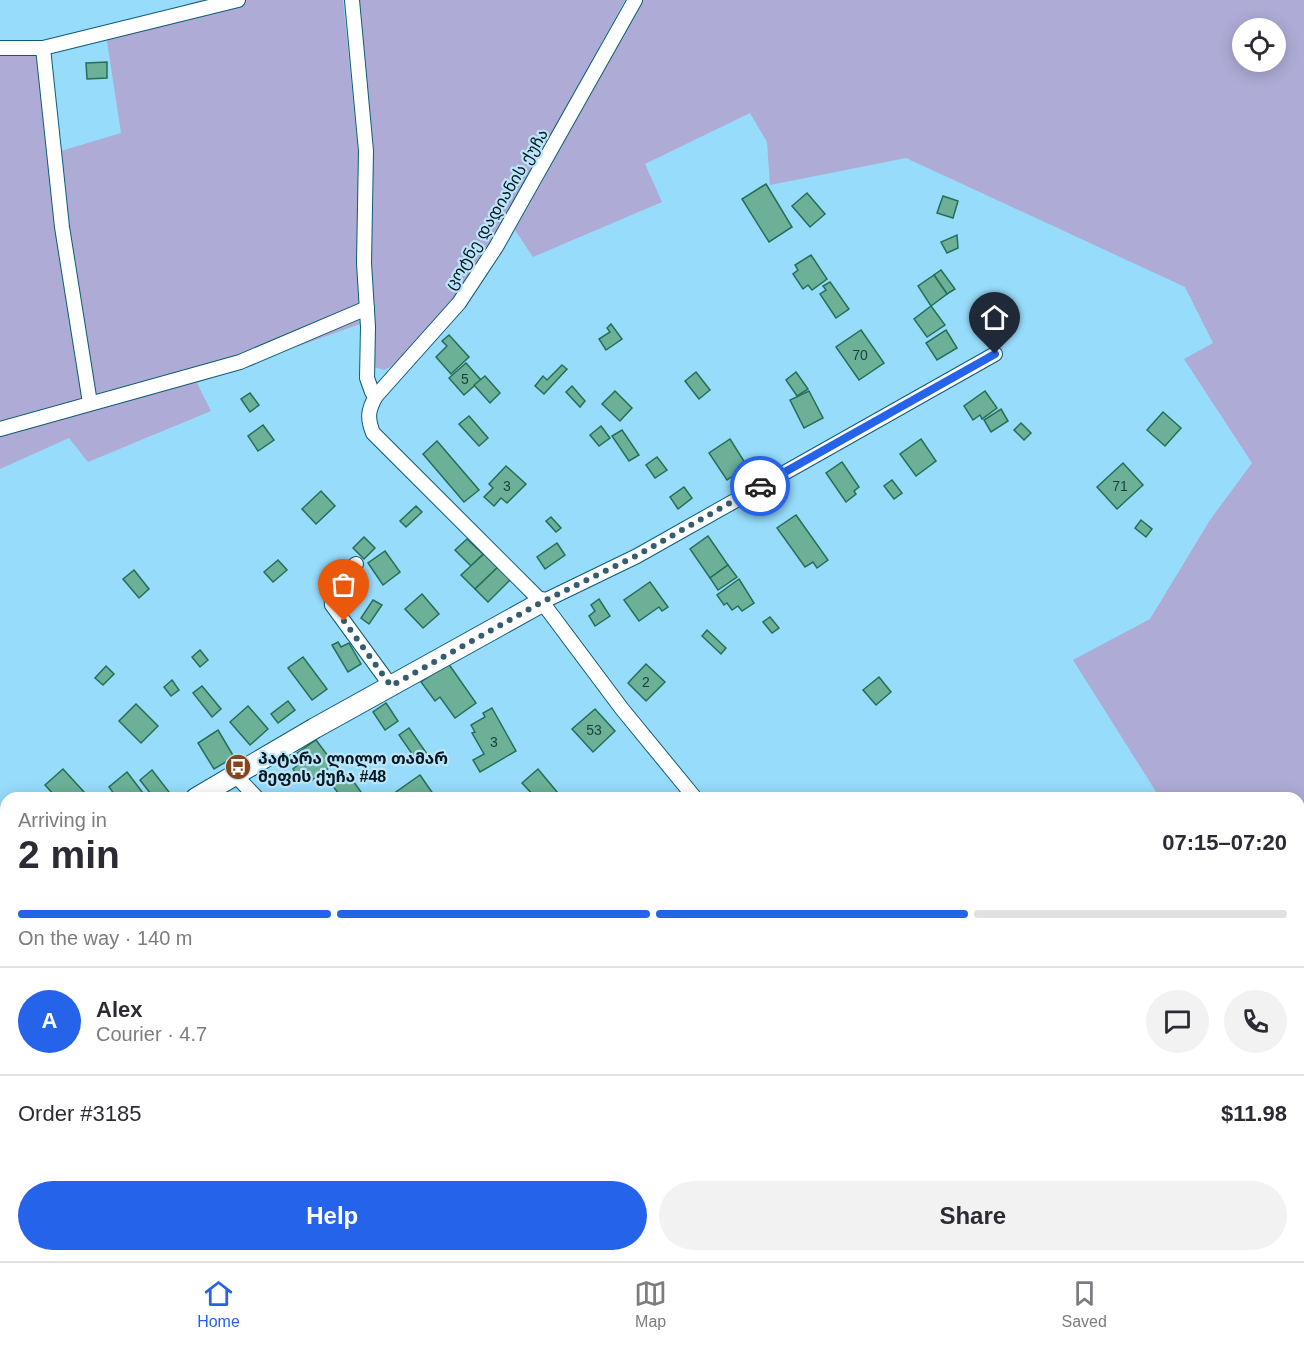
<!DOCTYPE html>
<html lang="en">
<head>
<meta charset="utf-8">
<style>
	body { margin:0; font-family:Arial,"Noto Sans Georgian",sans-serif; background:#f2f2f3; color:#2b2b33; height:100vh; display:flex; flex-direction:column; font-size:22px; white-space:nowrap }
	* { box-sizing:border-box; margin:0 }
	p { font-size:20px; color:#7c7c81 }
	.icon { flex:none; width:33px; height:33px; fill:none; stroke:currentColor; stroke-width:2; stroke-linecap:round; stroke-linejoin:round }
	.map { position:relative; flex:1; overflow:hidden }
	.drawer { position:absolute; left:0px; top:792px; width:1305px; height:470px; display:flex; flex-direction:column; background:#fff; border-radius:18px 18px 0 0; box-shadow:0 3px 15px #0003 }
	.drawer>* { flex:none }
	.tools { position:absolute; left:1232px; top:18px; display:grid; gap:12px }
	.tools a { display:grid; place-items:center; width:54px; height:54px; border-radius:50%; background:#fff; box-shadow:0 3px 15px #0003; font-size:30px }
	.pin { position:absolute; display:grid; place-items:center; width:51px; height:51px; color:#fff; margin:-62px -26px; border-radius:50% 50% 50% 0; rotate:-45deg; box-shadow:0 0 6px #0007 }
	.pin .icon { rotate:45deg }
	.courier { position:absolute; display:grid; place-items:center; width:60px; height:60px; margin:-30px; border:4px solid #2563eb; border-radius:50%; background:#fff; color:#222; box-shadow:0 2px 8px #0007 }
	.head em { font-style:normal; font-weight:700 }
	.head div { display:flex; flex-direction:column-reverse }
	.head { display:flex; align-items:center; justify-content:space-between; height:102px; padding:0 18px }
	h1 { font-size:39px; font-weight:700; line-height:45px }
	.bar { display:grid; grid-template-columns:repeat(4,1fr); gap:9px 6px; align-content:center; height:72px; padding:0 18px }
	.bar i { height:8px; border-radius:4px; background:#e1e1e2 }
	.bar .on { background:#2563eb }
	.bar p { grid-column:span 4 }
	.line { display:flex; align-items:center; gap:15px; padding:0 18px; border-top:2px solid #e1e1e2 }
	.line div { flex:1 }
	.round { display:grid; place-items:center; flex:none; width:63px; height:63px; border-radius:32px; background:#f2f2f3 }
	.cta { display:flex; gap:12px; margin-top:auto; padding:12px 18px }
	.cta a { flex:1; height:69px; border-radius:36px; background:#2563eb; color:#fff; font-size:24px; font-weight:700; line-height:69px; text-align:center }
	.cta a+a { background:#f2f2f3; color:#2b2b33 }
	.tab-bar { display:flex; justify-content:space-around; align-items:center; height:84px; border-top:2px solid #e1e1e2; background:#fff; font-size:16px; color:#7c7c81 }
	.tab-bar a { display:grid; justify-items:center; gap:3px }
	.tab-bar .on { color:#2563eb }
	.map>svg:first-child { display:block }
	.green { fill:#aeabd6; fill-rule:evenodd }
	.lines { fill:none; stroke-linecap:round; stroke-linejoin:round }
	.stream { stroke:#3b7f9b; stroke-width:4 }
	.building { fill:#6cb197; stroke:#266e57; stroke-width:1.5 }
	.street-casing { stroke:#0d5b76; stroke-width:16 }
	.secondary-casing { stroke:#0d5b76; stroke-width:22 }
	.street { stroke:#fff; stroke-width:14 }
	.secondary { stroke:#fff; stroke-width:20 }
	.done { stroke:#355d6f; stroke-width:6; stroke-dasharray:0 10.8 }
	.route { stroke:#2563eb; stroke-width:8 }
	.labels { text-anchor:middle; stroke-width:4.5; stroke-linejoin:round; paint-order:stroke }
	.number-label { font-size:14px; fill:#1b3e40 }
	.street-label { font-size:16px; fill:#001823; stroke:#bde5f8 }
	.poi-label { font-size:16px; font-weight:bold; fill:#001823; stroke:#bde5f8; text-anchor:start }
</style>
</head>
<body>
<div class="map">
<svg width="1304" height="1261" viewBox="0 0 1304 1261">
	<rect width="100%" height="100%" fill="#97dcfb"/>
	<g class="green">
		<path d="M201,0h142l15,150 2,174 -163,59 14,28 -123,51 -19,-24 -69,31v-413l47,-13 14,108 60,-18 -16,-105z"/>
		<path d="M354,0h271l-146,266 -34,42 -52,58 -9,4 -10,-3 -2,-6z"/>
		<path d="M643,0h661v1261h-1304v-182l6,1v176h260l7,4 6,-4h1020v-458h-139l-87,-138 77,-41 60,-99 42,-57 -68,-104 29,-16 -28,-56 -279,-129 -136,27 -3,-43 -17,-29 -105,51 17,38 -129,55 -18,-27zM1242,28h33v34h-33z"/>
	</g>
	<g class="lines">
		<g class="stream">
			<path d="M1299,986l5,-2"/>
			<path d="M202,1256l11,5"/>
			<path d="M76,1261l5,-5"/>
			<path d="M576,1261l9,-5"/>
		</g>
	</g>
	<g class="building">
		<path d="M107,62v16l-20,1 -1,-16z"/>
		<path d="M766,184l26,43 -23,15 -27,-43z"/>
		<path d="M807,193l18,21 -15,13 -18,-21z"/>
		<path d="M943,196l15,5 -5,17 -16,-5z"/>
		<path d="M957,235l1,13 -11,5 -6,-11z"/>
		<path d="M811,255l16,24 -15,11 -4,-5 -5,4 -10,-15 5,-4 -3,-5z"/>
		<path d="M941,270l14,19 -8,5 -13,-19z"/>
		<path d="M934,275l13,19 -16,12 -13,-20z"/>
		<path d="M830,282l19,27 -13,9 -16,-24 6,-4 -3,-4z"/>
		<path d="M931,306l14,19 -18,12 -13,-18z"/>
		<path d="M611,324l11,15 -16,11 -7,-11 11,-7 -3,-4z"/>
		<path d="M861,330l23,33 -25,17 -23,-33z"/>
		<path d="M946,330l11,18 -20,12 -11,-17z"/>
		<path d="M449,335l20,22 -18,17 -15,-17 11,-11 -5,-5z"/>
		<path d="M466,363l15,17 -17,15 -15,-17z"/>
		<path d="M562,365l5,4 -23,25 -9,-8 8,-10 4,4z"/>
		<path d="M696,372l14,18 -11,9 -14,-18z"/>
		<path d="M796,372l12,17 -11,7 -11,-16z"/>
		<path d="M485,376l15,17 -10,10 -16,-18z"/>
		<path d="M572,386l13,15 -5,6 -14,-15z"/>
		<path d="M615,391l17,17 -12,13 -18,-17z"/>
		<path d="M809,391l14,27 -19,10 -14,-28z"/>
		<path d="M985,391l12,17 -15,11 -2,-4 -7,5 -9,-14z"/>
		<path d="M250,393l9,12 -9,7 -9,-13z"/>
		<path d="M1001,409l7,12 -17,11 -7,-12z"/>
		<path d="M1163,412l18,16 -16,18 -18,-16z"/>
		<path d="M469,416l19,22 -9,8 -20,-22z"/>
		<path d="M1021,423l10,10 -7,7 -10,-10z"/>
		<path d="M263,425l11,15 -16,11 -10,-15z"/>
		<path d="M601,426l9,12 -11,8 -9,-11z"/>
		<path d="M622,430l17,25 -10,6 -17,-25z"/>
		<path d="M730,439l17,27 -20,14 -18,-27z"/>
		<path d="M921,439l15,22 -20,15 -16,-22z"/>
		<path d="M437,441l42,49 -15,12 -41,-48z"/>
		<path d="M657,457l10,13 -12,8 -9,-13z"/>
		<path d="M842,462l17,25 -5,4 2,3 -10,8 -20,-29z"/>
		<path d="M1123,463l20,22 -26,24 -20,-22z"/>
		<path d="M506,466l20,18 -19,19 -6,-5 -7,8 -10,-9 9,-9 -4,-4z"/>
		<path d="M892,480l10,13 -8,6 -10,-13z"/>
		<path d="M684,487l8,11 -14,11 -8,-12z"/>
		<path d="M321,491l14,15 -19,18 -14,-15z"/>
		<path d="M416,506l6,6 -16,15 -6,-6z"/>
		<path d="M796,515l32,45 -11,8 -4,-6 -8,5 -28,-39z"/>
		<path d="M551,517l10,11 -5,4 -10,-11z"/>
		<path d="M1141,520l11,9 -6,8 -11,-9z"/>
		<path d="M708,536l20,29 -18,13 -20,-29z"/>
		<path d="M364,537l11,11 -11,11 -11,-11z"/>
		<path d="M467,539l16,15 -12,12 -16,-16z"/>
		<path d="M557,543l8,12 -20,14 -8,-12z"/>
		<path d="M385,551l15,21 -17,13 -15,-22z"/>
		<path d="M486,552l14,13 -25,24 -14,-14z"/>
		<path d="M278,560l9,10 -14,12 -9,-10z"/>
		<path d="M500,565l12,13 -24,24 -13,-13z"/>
		<path d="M728,565l9,12 -19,13 -8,-12z"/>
		<path d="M134,570l15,19 -10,9 -16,-19z"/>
		<path d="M739,579l15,24 -12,8 -4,-5 -6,4 -5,-7 -3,2 -7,-10z"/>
		<path d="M650,582l18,25 -6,4 -3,-4 -20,14 -15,-21z"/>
		<path d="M422,594l17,20 -16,14 -18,-19z"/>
		<path d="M599,599l11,17 -15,10 -6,-10 6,-5 -4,-6z"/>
		<path d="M373,600l9,5 -13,19 -8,-6z"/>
		<path d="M770,617l9,11 -7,5 -9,-11z"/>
		<path d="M707,630l19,18 -5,6 -19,-18z"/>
		<path d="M338,642l3,5 8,-4 12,21 -13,8 -16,-27z"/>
		<path d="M200,650l8,10 -8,7 -8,-10z"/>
		<path d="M303,657l24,32 -15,11 -24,-32z"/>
		<path d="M448,663l28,40 -21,15 -15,-21 -5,4 -14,-19z"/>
		<path d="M646,664l19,18 -19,19 -18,-18z"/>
		<path d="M106,666l8,8 -11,11 -8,-7z"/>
		<path d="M879,677l12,15 -15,13 -13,-15z"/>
		<path d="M172,680l7,10 -8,6 -7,-9z"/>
		<path d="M202,686l19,23 -9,8 -19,-24z"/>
		<path d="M288,701l7,9 -17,13 -7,-9z"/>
		<path d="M386,703l12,18 -13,9 -12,-18z"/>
		<path d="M136,704l22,22 -17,17 -22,-22z"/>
		<path d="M248,706l20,23 -18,16 -20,-23z"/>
		<path d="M492,708l24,43 -36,21 -7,-12 11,-6 -12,-21 3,-1 -4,-7 14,-8 -2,-4z"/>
		<path d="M595,709l20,22 -22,21 -21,-23z"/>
		<path d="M409,728l18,26 -10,7 -18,-26z"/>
		<path d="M218,730l16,27 -20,12 -16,-26z"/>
		<path d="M316,740l18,24 -22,16 -7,-9 -7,5 -5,-7 6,-5 -6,-8z"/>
		<path d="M63,769l21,23 -7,6h-20l-12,-13z"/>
		<path d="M538,769l24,29h-26l-14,-15z"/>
		<path d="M152,770l17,22 -8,6h-7l-14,-18z"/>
		<path d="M127,772l19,25 -1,1h-28l-8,-11z"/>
		<path d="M348,774l13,18 -9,6h-10l-10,-13z"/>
		<path d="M420,775l16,23h-35l-5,-6z"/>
	</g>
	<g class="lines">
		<g class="street-casing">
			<g id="street">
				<path d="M352,0l14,151 -2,112 4,64 -1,51 5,14 4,4"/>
				<path d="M635,0l-139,247 -37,56 -83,93c-8,14 -9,22 -3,37l169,169 80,107 73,89"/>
				<path d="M0,48h43l195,-48"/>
				<path d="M43,48l19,179 28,176"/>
				<path d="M0,429l240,-67 127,-54"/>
				<path d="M356,564c-15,12 -27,20 -24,41l59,81"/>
				<path d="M542,602l95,-46 358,-202"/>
				<path d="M235,775l22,23"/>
				<path d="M0,1071l6,2"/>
			</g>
		</g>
		<g class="secondary-casing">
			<g id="secondary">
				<path d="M196,798l119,-70 227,-126"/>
				<path d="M0,909l6,-4"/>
			</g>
		</g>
		<use href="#street" class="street"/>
		<use href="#secondary" class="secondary"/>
	</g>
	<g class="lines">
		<path class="done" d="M344,621l47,65 151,-84 94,-46 124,-70"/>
		<path class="route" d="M760,486l235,-132"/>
	</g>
	<defs>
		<g id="bus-disc" transform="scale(1.35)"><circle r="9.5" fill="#89441b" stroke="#bde5f8"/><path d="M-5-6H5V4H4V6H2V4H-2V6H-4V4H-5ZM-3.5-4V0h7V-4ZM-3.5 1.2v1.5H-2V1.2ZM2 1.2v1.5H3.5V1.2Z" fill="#fff"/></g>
	</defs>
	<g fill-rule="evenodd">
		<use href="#bus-disc" x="238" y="767"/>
	</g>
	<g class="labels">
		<g class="number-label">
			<text x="860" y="360">70</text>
			<text x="465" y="384">5</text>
			<text x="507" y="491">3</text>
			<text x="1120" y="491">71</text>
			<text x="646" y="687">2</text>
			<text x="594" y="735">53</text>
			<text x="494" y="747">3</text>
		</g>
		<g class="street-label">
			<text transform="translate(496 209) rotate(-59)" y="6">ცოტნე დადიანის ქუჩა</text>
		</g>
		<g class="poi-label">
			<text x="258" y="764">პატარა ლილო თამარ<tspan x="258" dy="18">მეფის ქუჩა #48</tspan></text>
		</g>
	</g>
</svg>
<div class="tools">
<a><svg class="icon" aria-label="locate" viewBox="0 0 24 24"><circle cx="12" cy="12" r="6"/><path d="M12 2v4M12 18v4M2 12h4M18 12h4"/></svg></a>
</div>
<div class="pin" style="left:344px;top:621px;background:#ea580c"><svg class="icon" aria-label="bag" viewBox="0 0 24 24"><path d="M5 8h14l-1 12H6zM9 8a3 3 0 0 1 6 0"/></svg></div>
<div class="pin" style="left:995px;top:354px;background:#1f2937"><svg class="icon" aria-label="home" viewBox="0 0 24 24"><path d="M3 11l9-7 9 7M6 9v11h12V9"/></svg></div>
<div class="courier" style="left:760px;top:486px"><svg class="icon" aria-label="car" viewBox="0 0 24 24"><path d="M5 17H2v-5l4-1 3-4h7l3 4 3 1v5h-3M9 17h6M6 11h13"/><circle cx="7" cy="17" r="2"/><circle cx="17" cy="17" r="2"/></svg></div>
<section class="drawer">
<div class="head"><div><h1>2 min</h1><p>Arriving in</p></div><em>07:15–07:20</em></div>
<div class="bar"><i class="on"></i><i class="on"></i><i class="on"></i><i></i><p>On the way · 140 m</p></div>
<div class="line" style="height:108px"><b class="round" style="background:#2563eb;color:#fff">A</b><div><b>Alex</b><p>Courier · 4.7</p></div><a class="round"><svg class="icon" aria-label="chat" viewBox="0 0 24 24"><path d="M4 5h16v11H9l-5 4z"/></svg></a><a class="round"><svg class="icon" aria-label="phone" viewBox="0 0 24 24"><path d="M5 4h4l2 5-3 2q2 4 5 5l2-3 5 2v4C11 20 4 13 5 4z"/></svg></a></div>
<div class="line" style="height:78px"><div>Order #3185</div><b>$11.98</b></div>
<div class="cta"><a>Help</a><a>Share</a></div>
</section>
</div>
<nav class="tab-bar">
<a class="on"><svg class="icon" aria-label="home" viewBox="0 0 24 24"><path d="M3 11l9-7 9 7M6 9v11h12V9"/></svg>Home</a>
<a><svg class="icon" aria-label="map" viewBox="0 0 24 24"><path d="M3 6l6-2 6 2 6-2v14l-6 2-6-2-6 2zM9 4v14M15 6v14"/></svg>Map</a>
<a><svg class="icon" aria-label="saved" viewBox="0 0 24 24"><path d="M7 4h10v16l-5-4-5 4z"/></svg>Saved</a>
</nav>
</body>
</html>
